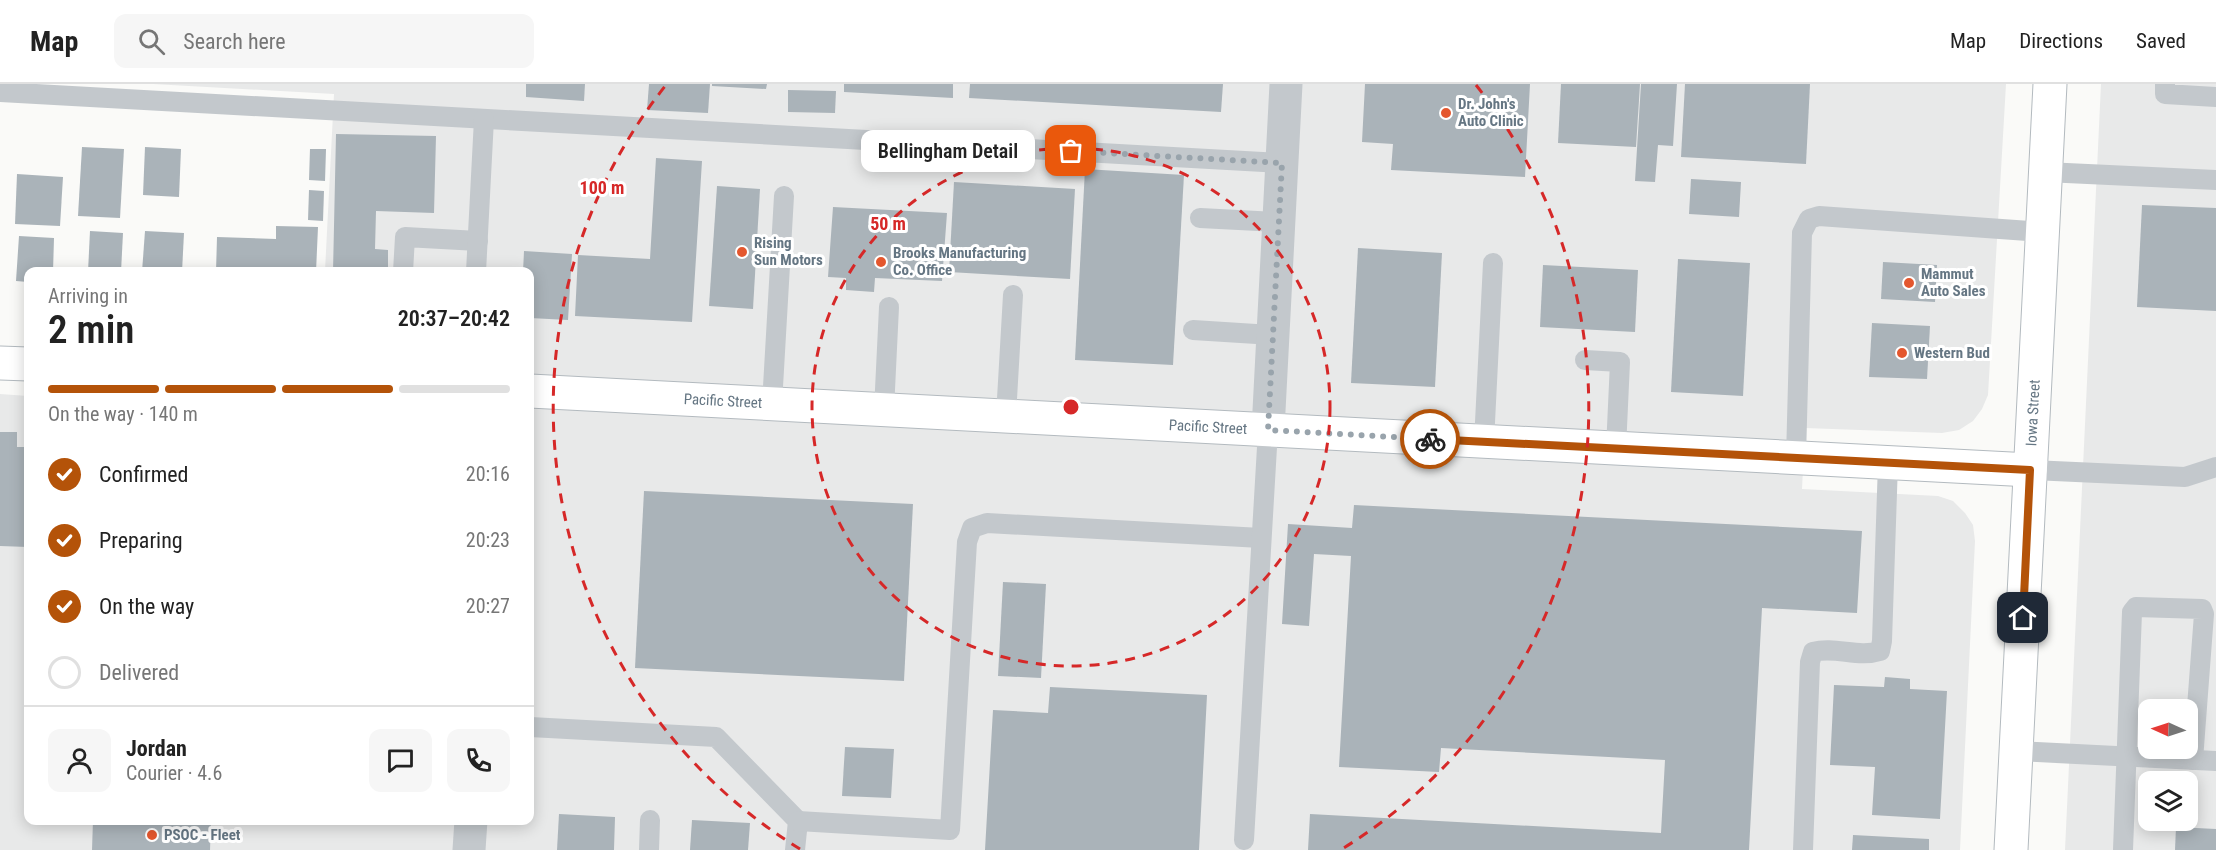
<!DOCTYPE html>
<html lang="en">
<head>
<meta charset="utf-8">
<style>
	body { margin:0; font-family:"Roboto Condensed",sans-serif; background:#f6f6f6; color:#222; height:100vh; display:flex; flex-direction:column; font-size:22px; white-space:nowrap }
	* { box-sizing:border-box; margin:0 }
	p { font-size:20px; color:#767676 }
	.icon { flex:none; width:33px; height:33px; fill:none; stroke:currentColor; stroke-width:2; stroke-linecap:round; stroke-linejoin:round }
	.map { position:relative; flex:1; overflow:hidden }
	.side { position:absolute; left:24px; top:183px; width:510px; height:558px; display:flex; flex-direction:column; background:#fff; border-radius:12px; box-shadow:0 3px 15px #0003 }
	.side>* { flex:none }
	.needle { width:39px; rotate:273deg }
	.fabs { position:absolute; left:2138px; top:615px; display:grid; gap:12px }
	.fabs a { display:grid; place-items:center; width:60px; height:60px; border-radius:12px; background:#fff; box-shadow:0 3px 15px #0003; font-size:30px }
	.pin { position:absolute; display:grid; place-items:center; width:51px; height:51px; color:#fff; margin:-26px; border-radius:12px; box-shadow:0 3px 9px #0006 }
	.courier { position:absolute; display:grid; place-items:center; width:60px; height:60px; margin:-30px; border:4px solid #b45309; border-radius:50%; background:#fff; color:#222; box-shadow:0 2px 8px #0007 }
	.bubble { position:absolute; height:42px; border-radius:12px; background:#fff; box-shadow:0 3px 15px #0003; font-size:20px; font-weight:600; line-height:42px; text-align:center }
	.summary em { font-style:normal; font-weight:600 }
	.summary div { display:flex; flex-direction:column-reverse }
	.summary { display:flex; align-items:center; justify-content:space-between; height:102px; padding:0 24px }
	h1 { font-size:39px; font-weight:600; line-height:45px }
	.bar { display:grid; grid-template-columns:repeat(4,1fr); gap:9px 6px; align-content:center; height:72px; padding:0 24px }
	.bar i { height:8px; border-radius:4px; background:#e0e0e0 }
	.bar .current { background:#b45309 }
	.bar p { grid-column:span 4 }
	.line { display:flex; align-items:center; gap:15px; padding:0 24px; border-top:2px solid #e0e0e0 }
	.line div { flex:1 }
	.round { display:grid; place-items:center; flex:none; width:63px; height:63px; border-radius:12px; background:#f6f6f6 }
	ol { padding:0 24px; list-style:none }
	li { display:flex; align-items:center; gap:18px; height:66px }
	li p { margin-inline-start:auto }
	li .icon { padding:6px; border-radius:50%; background:#b45309; color:#fff; stroke-width:4 }
	li:last-child { color:#767676 }
	li i { width:33px; height:33px; border:3px solid #e0e0e0; border-radius:50% }
	header { display:flex; align-items:center; gap:36px; box-sizing:border-box; height:84px; padding:0 30px; background:#fff; border-bottom:2px solid #e0e0e0 }
	header strong { font-size:28px }
	nav { display:flex; gap:33px; margin-inline-start:auto; font-size:21px }
	.search { width:420px; height:54px; background:#f6f6f6; display:flex; align-items:center; gap:15px; box-sizing:border-box; padding:0 21px; border-radius:12px; color:#767676; font-size:22px }
	.map>svg:first-child { display:block }
	.built { fill:#e8e9e9; fill-rule:evenodd }
	.building { fill:#aab3b9 }
	.lines { fill:none; stroke-linecap:round; stroke-linejoin:round }
	.secondary-casing { stroke:#b3babf; stroke-width:35 }
	.lane { stroke:#c3c8cc; stroke-width:20 }
	.street { stroke:#c3c8cc; stroke-width:33 }
	.secondary { stroke:#fff; stroke-width:33 }
	.done { stroke:#99a4ac; stroke-width:6; stroke-dasharray:0 10.8 }
	.route { stroke:#b45309; stroke-width:8 }
	.ring { fill:none; stroke:#d62828; stroke-width:3; stroke-dasharray:10 8 }
	.poi-dot { fill:#e4572e; stroke:#fff; stroke-width:2 }
	.labels { text-anchor:middle; stroke-width:6; stroke-linejoin:round; paint-order:stroke }
	.poi-label { font-size:15px; font-weight:bold; fill:#657683; stroke:#fff; text-anchor:start }
	.street-label { font-size:15px; fill:#657683; stroke:#fff }
	.centre { fill:#d62828; stroke:#fff; stroke-width:3 }
	.ring-label { font-size:18px; text-anchor:middle; font-weight:bold; fill:#d62828; stroke:#fff; stroke-width:6; stroke-linejoin:round; paint-order:stroke }
</style>
</head>
<body>
<header>
<strong>Map</strong>
<div class="search"><svg class="icon" aria-label="search" viewBox="0 0 24 24"><circle cx="10" cy="10" r="6"/><path d="M15 15l6 6"/></svg>Search here</div>
<nav><a>Map</a><a>Directions</a><a>Saved</a></nav>
</header>
<div class="map">
<svg width="2216" height="766" viewBox="0 0 2216 766">
	<rect width="100%" height="100%" fill="#fafaf8"/>
	<g class="built">
		<path d="M153,0h1853l-18,311 -6,14 -9,12 -14,9 -17,3 -137,-5 -3,61 136,7 15,5 12,12 8,12 2,16 -15,309h-1960v-456l28,2v424h502v-548l-205,-1 9,-177z"/>
		<path d="M2101,0h115v766h-151zM2148,626h39v38h-39zM2148,698h39v38h-39z"/>
	</g>
	<g class="building">
		<path d="M526,0h59l-1,17 -58,-4z"/>
		<path d="M649,0h61l-2,29 -61,-3z"/>
		<path d="M712,0h55l-1,5 -54,-3z"/>
		<path d="M844,0h109v14l-109,-6z"/>
		<path d="M970,0h253l-2,28 -252,-14z"/>
		<path d="M1365,0h165l-5,93 -134,-7 2,-26 -31,-2z"/>
		<path d="M1561,0h79l-4,63 -78,-4z"/>
		<path d="M1641,0h36l-4,62 -15,-1 -3,37 -20,-1z"/>
		<path d="M1685,0h125l-4,80 -125,-7z"/>
		<path d="M788,6l48,1 -1,22 -47,-1z"/>
		<path d="M336,50l100,2 -2,77 -58,-2 -1,38 13,1v22h-55z"/>
		<path d="M82,63l42,2 -4,69 -42,-2z"/>
		<path d="M145,63l36,2 -2,48 -36,-2z"/>
		<path d="M310,65h16l-1,32 -16,-1z"/>
		<path d="M656,74l46,3 -10,161 -117,-6 3,-61 72,4z"/>
		<path d="M1085,85l99,6 -11,190 -98,-5z"/>
		<path d="M17,90l46,3 -3,49 -45,-2z"/>
		<path d="M1691,95l50,3 -2,35 -50,-3z"/>
		<path d="M954,98l121,7 -5,90 -121,-7z"/>
		<path d="M717,102l43,3 -7,120 -44,-3z"/>
		<path d="M309,106l15,1 -1,30 -15,-1z"/>
		<path d="M2142,121l74,3v103l-79,-4z"/>
		<path d="M833,123l114,6 -5,68 -67,-3 -1,14 -28,-2v-12l-18,-1z"/>
		<path d="M276,142l42,1 -2,45h-100l1,-35 59,2z"/>
		<path d="M90,147l33,2 -2,39h-33z"/>
		<path d="M145,147l39,2 -2,39h-40z"/>
		<path d="M19,152l35,2 -1,34h-25v10l-12,-1z"/>
		<path d="M1358,164l84,5 -7,134 -84,-4z"/>
		<path d="M524,167l48,3 -4,66 -38,-2v-46h-7z"/>
		<path d="M1678,175l72,4 -7,133 -72,-4z"/>
		<path d="M1883,178l54,3 -2,37 -54,-3z"/>
		<path d="M1543,181l95,5 -3,62 -95,-5z"/>
		<path d="M1872,239l58,3 -3,53 -58,-2z"/>
		<path d="M0,348h17v15h11v100l-28,-1z"/>
		<path d="M644,407l269,13 -9,177 -269,-13z"/>
		<path d="M1354,421l508,26 -5,82 -95,-5 -13,242h-441l2,-36 351,19 4,-73 -224,-12 -2,24 -100,-5 12,-211 -37,-2 -5,72 -27,-2 6,-100 64,4z"/>
		<path d="M1003,498l43,2 -5,94 -43,-2z"/>
		<path d="M1885,593l25,2v10l37,2 -7,128 -68,-4 3,-48 -45,-2 4,-80 50,2z"/>
		<path d="M1050,603l157,8 -8,155h-214l8,-140 55,3z"/>
		<path d="M845,663l49,2 -3,49 -49,-2z"/>
		<path d="M559,730l56,3 -1,33h-57z"/>
		<path d="M93,736h118l-1,30h-118z"/>
		<path d="M692,736l58,3 -2,27h-58z"/>
		<path d="M2176,743l40,2v21h-41z"/>
		<path d="M1853,751l76,4v11h-77z"/>
	</g>
	<g class="lines">
		<g class="secondary-casing">
			<g id="secondary">
				<path d="M0,279l28,1"/>
				<path d="M530,307l1500,79"/>
				<path d="M2011,766l39,-766"/>
			</g>
		</g>
		<g class="lane">
			<path d="M2165,0v10l51,3"/>
			<path d="M0,8l1282,71"/>
			<path d="M2045,88l171,8"/>
			<path d="M1200,134l79,4"/>
			<path d="M403,188l2,-35 73,4"/>
			<path d="M476,188l8,-153"/>
			<path d="M1193,246l80,5"/>
			<path d="M1585,276l35,2 -4,87"/>
			<path d="M772,320l12,-208"/>
			<path d="M884,326l5,-103"/>
			<path d="M1006,332l7,-121"/>
			<path d="M1484,358l9,-179"/>
			<path d="M1796,374l6,-225 7,-14 10,-3 224,16"/>
			<path d="M2030,386l155,7 31,-10"/>
			<path d="M530,643l186,10 82,84 -3,29"/>
			<path d="M2016,667l200,10"/>
			<path d="M798,737l152,9 17,-288 5,-14 15,-5 274,15"/>
			<path d="M1244,756l24,-410"/>
			<path d="M649,766l1,-30"/>
			<path d="M1803,766l7,-188 3,-10c22,-6 45,6 67,-1l2,-10 6,-178"/>
			<path d="M2123,766l9,-238 4,-5 66,2 2,5 -11,146"/>
		</g>
		<g class="street">
			<path d="M1268,346l18,-346"/>
			<path d="M469,766l2,-30"/>
		</g>
		<use href="#secondary" class="secondary"/>
	</g>
	<g class="lines">
		<path class="done" d="M1071,67l211,12 -14,267 162,9"/>
		<path class="route" d="M1430,355l600,31 -7,148"/>
	</g>
	<g class="ring">
		<circle cx="1071" cy="323" r="259"/>
		<path d="M800 765A518 518 0 0 1 666 1M1476 1A518 518 0 0 1 1342 765"/>
	</g>
	<g class="poi-dot">
		<circle cx="1446" cy="29" r="6"/>
		<circle cx="742" cy="168" r="6"/>
		<circle cx="881" cy="178" r="6"/>
		<circle cx="1909" cy="199" r="6"/>
		<circle cx="1902" cy="269" r="6"/>
		<circle cx="152" cy="751" r="6"/>
	</g>
	<g class="labels">
		<g class="poi-label">
			<text x="1458" y="25">Dr. John's<tspan x="1458" dy="17">Auto Clinic</tspan></text>
			<text x="754" y="164">Rising<tspan x="754" dy="17">Sun Motors</tspan></text>
			<text x="893" y="174">Brooks Manufacturing<tspan x="893" dy="17">Co. Office</tspan></text>
			<text x="1921" y="195">Mammut<tspan x="1921" dy="17">Auto Sales</tspan></text>
			<text x="1914" y="274">Western Bud</text>
			<text x="164" y="756">PSOC - Fleet</text>
		</g>
		<g class="street-label">
			<text transform="translate(723 317) rotate(3)" y="5">Pacific Street</text>
			<text transform="translate(2033 329) rotate(-87)" y="5">Iowa Street</text>
			<text transform="translate(1208 343) rotate(3)" y="5">Pacific Street</text>
		</g>
	</g>
	<circle cx="1071" cy="323" r="9" class="centre"/>
	<g class="ring-label">
		<text x="602" y="110">100 m</text>
		<text x="888" y="146">50 m</text>
	</g>
</svg>
<div class="fabs">
<a><svg class="needle" viewBox="-14 -14 28 28"><path d="M0-13l5 13h-10z" fill="#e53935"/><path d="M0 13l5-13h-10z" fill="#767676"/></svg></a>
<a><svg class="icon" aria-label="layers" viewBox="0 0 24 24"><path d="M12 4l9 5-9 5-9-5zM3 14l9 5 9-5"/></svg></a>
</div>
<div class="pin" style="left:1071px;top:67px;background:#ea580c"><svg class="icon" aria-label="bag" viewBox="0 0 24 24"><path d="M5 8h14l-1 12H6zM9 8a3 3 0 0 1 6 0"/></svg></div>
<div class="pin" style="left:2023px;top:534px;background:#1f2937"><svg class="icon" aria-label="home" viewBox="0 0 24 24"><path d="M3 11l9-7 9 7M6 9v11h12V9"/></svg></div>
<div class="courier" style="left:1430px;top:355px"><svg class="icon" aria-label="bike" viewBox="0 0 24 24"><circle cx="6" cy="16" r="4"/><circle cx="18" cy="16" r="4"/><path d="M6 16l4-8h5l3 8M10 8l3 8H6M13 5h3"/></svg></div>
<div class="bubble" style="left:861px;top:46px;width:174px">Bellingham Detail</div>
<section class="side">
<div class="summary"><div><h1>2 min</h1><p>Arriving in</p></div><em>20:37–20:42</em></div>
<div class="bar"><i class="current"></i><i class="current"></i><i class="current"></i><i></i><p>On the way · 140 m</p></div>
<ol>
<li><svg class="icon" aria-label="check" viewBox="0 0 24 24"><path d="M5 12l5 5 9-10"/></svg>Confirmed<p>20:16</p></li>
<li><svg class="icon" aria-label="check" viewBox="0 0 24 24"><path d="M5 12l5 5 9-10"/></svg>Preparing<p>20:23</p></li>
<li><svg class="icon" aria-label="check" viewBox="0 0 24 24"><path d="M5 12l5 5 9-10"/></svg>On the way<p>20:27</p></li>
<li><i></i>Delivered</li>
</ol>
<div class="line" style="height:108px"><a class="round"><svg class="icon" aria-label="person" viewBox="0 0 24 24"><circle cx="12" cy="8" r="4"/><path d="M4 21q1-7 8-7t8 7"/></svg></a><div><b>Jordan</b><p>Courier · 4.6</p></div><a class="round"><svg class="icon" aria-label="chat" viewBox="0 0 24 24"><path d="M4 5h16v11H9l-5 4z"/></svg></a><a class="round"><svg class="icon" aria-label="phone" viewBox="0 0 24 24"><path d="M5 4h4l2 5-3 2q2 4 5 5l2-3 5 2v4C11 20 4 13 5 4z"/></svg></a></div>
</section>
</div>
</body>
</html>
